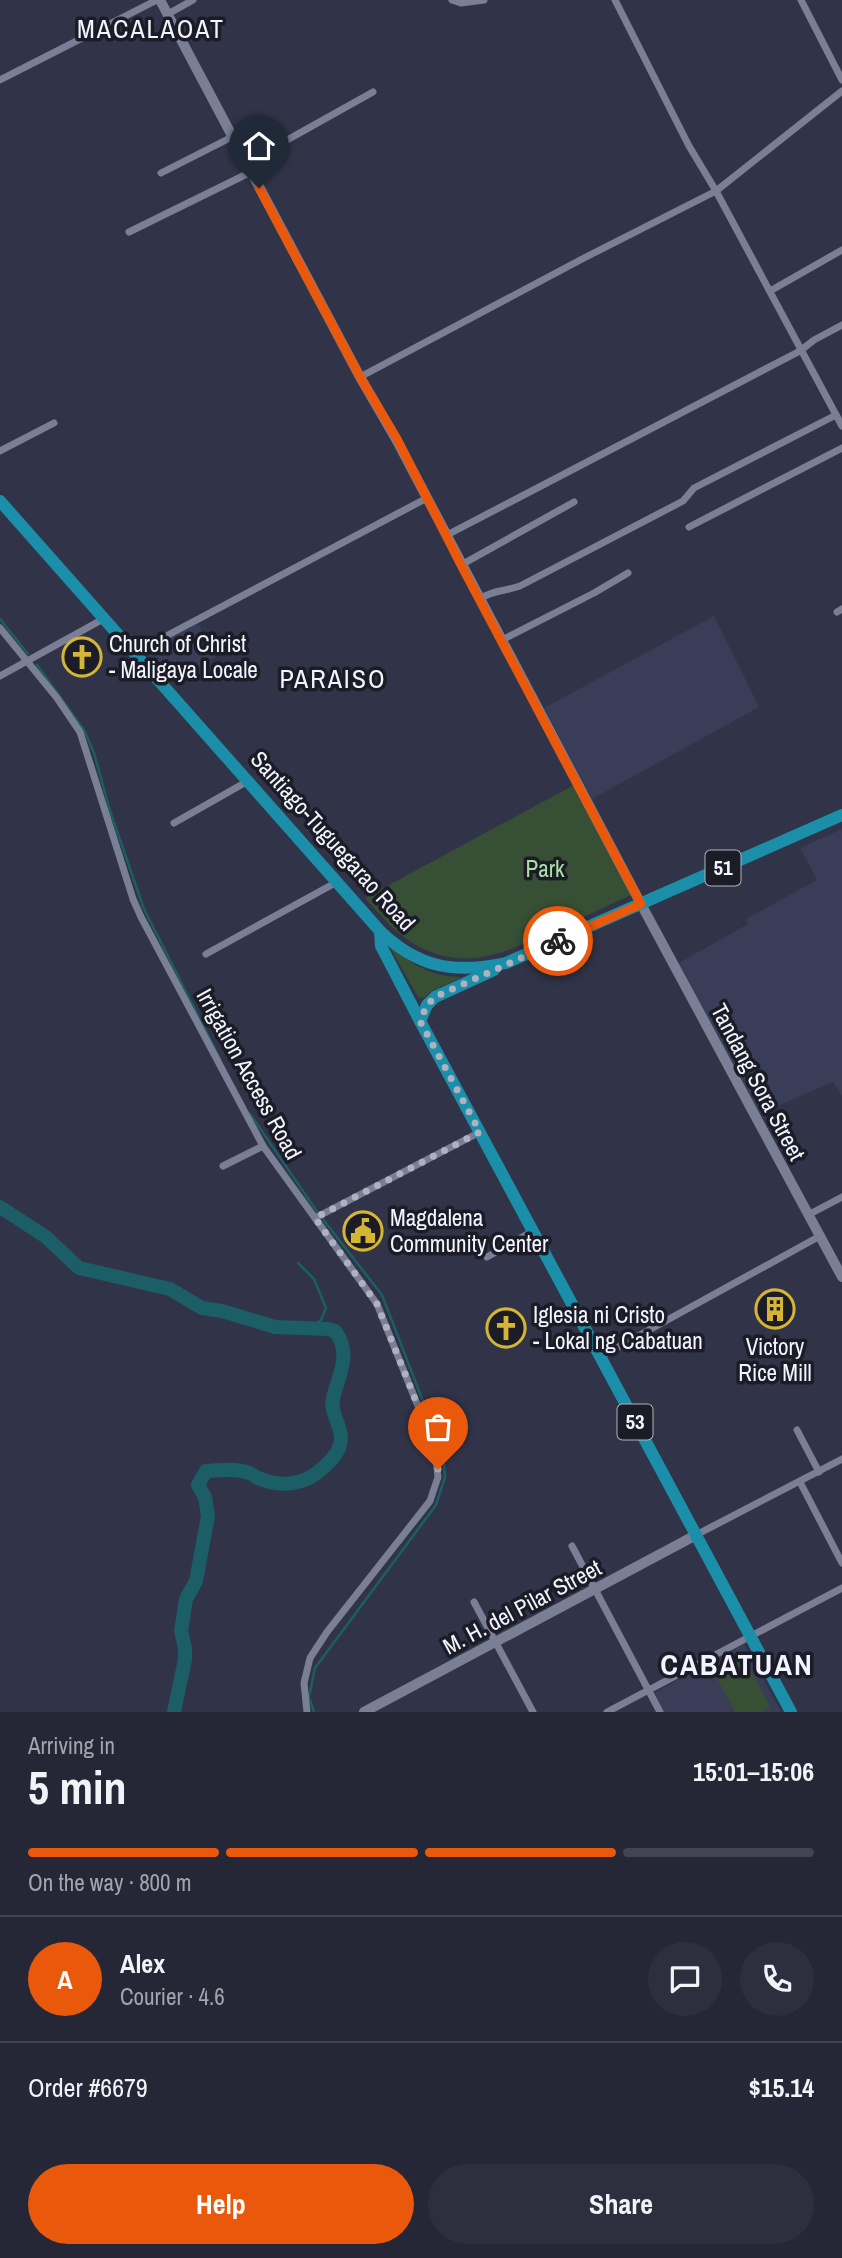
<!DOCTYPE html>
<html lang="en">
<head>
<meta charset="utf-8">
<style>
	body { margin:0; font-family:"Archivo Narrow",sans-serif; background:#2d2f3e; color:#f1f3f6; height:100vh; display:flex; flex-direction:column; font-size:26px; white-space:nowrap }
	* { box-sizing:border-box; margin:0 }
	p { font-size:23px; color:#a3a5ad }
	.icon { flex:none; width:38px; height:38px; fill:none; stroke:currentColor; stroke-width:2; stroke-linecap:round; stroke-linejoin:round }
	.map { position:relative; height:1712px; overflow:hidden }
	.drawer { display:flex; flex-direction:column; background:#252736; flex:1 }
	.drawer>* { flex:none }
	.pin { position:absolute; display:grid; place-items:center; width:60px; height:60px; color:#fff; margin:-72px -30px; border-radius:50% 50% 50% 0; rotate:-45deg; box-shadow:0 0 7px #0007 }
	.pin .icon { rotate:45deg }
	.courier { position:absolute; display:grid; place-items:center; width:70px; height:70px; margin:-35px; border:5px solid #ea580c; border-radius:50%; background:#fff; color:#222; box-shadow:0 2px 9px #0007 }
	.overview em { font-style:normal; font-weight:800 }
	.overview div { display:flex; flex-direction:column-reverse }
	.overview { display:flex; align-items:center; justify-content:space-between; height:119px; padding:0 28px }
	h1 { font-size:46px; font-weight:800; line-height:52px }
	.bar { display:grid; grid-template-columns:repeat(4,1fr); gap:10px 7px; align-content:center; height:84px; padding:0 28px }
	.bar i { height:9px; border-radius:5px; background:#424451 }
	.bar .active { background:#ea580c }
	.bar p { grid-column:span 4 }
	.line { display:flex; align-items:center; gap:18px; padding:0 28px; border-top:2px solid #424451 }
	.line div { flex:1 }
	.round { display:grid; place-items:center; flex:none; width:74px; height:74px; border-radius:37px; background:#2d2f3e }
	.cta { display:flex; gap:14px; margin-top:auto; padding:14px 28px }
	.cta a { flex:1; height:80px; border-radius:42px; background:#ea580c; color:#fff; font-size:28px; font-weight:800; line-height:80px; text-align:center }
	.cta a+a { background:#2d2f3e; color:#f1f3f6 }
	.map>svg:first-child { display:block }
	.built { fill:#393d57 }
	.green { fill:#375035 }
	.lines { fill:none; stroke-linecap:round; stroke-linejoin:round }
	.stream { stroke:#1b5e65; stroke-width:2.5 }
	.river { stroke:#1b5e65; stroke-width:14 }
	.street { stroke:#7b7f96; stroke-width:7 }
	.secondary { stroke:#7b7f96; stroke-width:10 }
	.highway { stroke:#1b8fa9; stroke-width:12 }
	.done { stroke:#afb1bf; stroke-width:7; stroke-dasharray:0 12.6 }
	.route { stroke:#ea580c; stroke-width:9 }
	.labels { text-anchor:middle; stroke-width:7; stroke-linejoin:round; paint-order:stroke }
	.shield { fill:#1b1c25; stroke:#b2b3be; stroke-width:2 }
	.shield-label { font-size:21px; font-weight:bold; fill:#f3f4ff }
	.poi-label { font-size:23px; fill:#f3f4ff; stroke:#1b1c25; text-anchor:start }
	.street-label { font-size:23px; fill:#f3f4ff; stroke:#1b1c25 }
	.park-label { font-size:23px; fill:#abe0a6; stroke:#1b1c25 }
	.quarter-label { font-size:26px; letter-spacing:2px; fill:#f3f4ff; stroke:#1b1c25 }
	.district-label { font-size:30px; font-weight:bold; letter-spacing:2px; fill:#f3f4ff; stroke:#1b1c25 }
</style>
</head>
<body>
<div class="map">
<svg width="842" height="1712" viewBox="0 0 842 1712">
	<rect width="100%" height="100%" fill="#313448"/>
	<g class="built">
		<path d="M714,616l45,91 -167,92 -48,-91z"/>
		<path d="M198,624l18,33 -44,24 -26,-31z"/>
		<path d="M842,829v267l-9,-14 -76,33 -78,-152 69,-39 -2,-5 71,-39 -17,-32z"/>
		<path d="M744,1644l37,68h-119l-10,-18z"/>
	</g>
	<g class="green">
		<path d="M574,785l57,110c-26,12 -52,24 -78,36 -49,22 -91,43 -142,11 -18,-11 -32,-29 -46,-44z"/>
		<path d="M388,944c23,20 43,33 74,33l-32,15 -6,6 -6,-1z"/>
		<path d="M740,1650l30,57 -8,5h-27l-25,-46z"/>
	</g>
	<g class="lines">
		<g class="stream">
			<path d="M0,619l28,35"/>
			<path d="M37,665l47,65 10,23 16,58 34,98 76,150"/>
			<path d="M250,1114l68,99"/>
			<path d="M298,1263l16,16 12,29 -5,12 -12,8"/>
			<path d="M314,1712l-5,-15 6,-29 121,-163 9,-28 -2,-24 -61,-158 -60,-77"/>
		</g>
		<path class="river" d="M0,1207l46,30 33,31 91,21 32,19 20,3 53,16 53,2 7,2c17,23 4,43 -2,67 -4,16 12,31 7,47 -2,9 -10,16 -16,22 -18,18 -43,21 -66,11 -3,-1 -5,-4 -9,-5 -12,-5 -30,-3 -43,-2l-8,14 7,12 3,19 -12,65 -10,18 -5,32 4,17v11l-11,53"/>
		<g class="street">
			<path d="M452,0l9,3 23,-3"/>
			<path d="M615,0l74,146 27,45 126,235"/>
			<path d="M801,0l41,80"/>
			<path d="M168,14l25,-14"/>
			<path d="M0,80l157,-80"/>
			<path d="M246,163l127,-71"/>
			<path d="M161,173l71,-36"/>
			<path d="M129,232l122,-60"/>
			<path d="M770,291l72,-41"/>
			<path d="M360,377l224,-119 132,-67 126,-100"/>
			<path d="M0,451l54,-28"/>
			<path d="M689,527l153,-79"/>
			<path d="M447,535l353,-184 14,-11 28,-15"/>
			<path d="M461,565l113,-63"/>
			<path d="M479,599c17,-10 24,-7 41,-13l163,-85 11,-13 142,-73"/>
			<path d="M837,612l5,-3"/>
			<path d="M0,628l57,70 23,34 53,167 8,18 122,229 114,158 57,142 4,31 -8,24 -103,131 -17,26 -6,25 3,29"/>
			<path d="M502,640l92,-47 34,-20"/>
			<path d="M136,652l291,-154"/>
			<path d="M0,676l105,-58"/>
			<path d="M174,823l74,-42"/>
			<path d="M206,954l131,-72"/>
			<path d="M223,1166l40,-20"/>
			<path d="M808,1215l34,-18"/>
			<path d="M315,1218l165,-86"/>
			<path d="M487,1257l46,-26"/>
			<path d="M600,1357l220,-121"/>
			<path d="M797,1430l22,42"/>
			<path d="M800,1482l42,81"/>
			<path d="M696,1535l146,-76"/>
			<path d="M572,1546l88,166"/>
			<path d="M474,1602l59,110"/>
			<path d="M607,1712l235,-124"/>
		</g>
		<g class="secondary">
			<path d="M160,0l200,377 36,62 245,465 201,373"/>
			<path d="M364,1712l332,-177"/>
		</g>
		<g class="highway">
			<path d="M0,501l380,430c38,37 75,43 126,32l336,-148"/>
			<path d="M380,931l1,15 39,75 371,691"/>
			<path d="M420,1021l7,-16 8,-8 59,-27"/>
		</g>
	</g>
	<g class="lines">
		<path class="done" d="M438,1469l-4,-23 -57,-142 -62,-86 165,-86 -60,-111 7,-16 8,-8 123,-56"/>
		<path class="route" d="M259,188l101,189 37,62 64,126 180,339 -83,37"/>
	</g>
	<defs>
		<g id="church-ring" transform="scale(2.0125)"><circle r="9.5" fill="#1b1c25" stroke="#d5b535" stroke-width="1.5"/><path d="M-1.2-6h2.4v3.5h3.3v2.4h-3.3V6h-2.4V-.1h-3.3v-2.4h3.3Z" fill="#d5b535"/></g>
		<g id="civic-ring" transform="scale(2.0125)"><circle r="9.5" fill="#1b1c25" stroke="#d5b535" stroke-width="1.5"/><path d="M-.6-6.5H3V-4.5H.6V-3L4-1V1h2V6H-6V1h2V-1L-.6-3ZM-1.2 2.5V6h2.4V2.5Z" fill="#d5b535"/></g>
		<g id="building-ring" transform="scale(2.0125)"><circle r="9.5" fill="#1b1c25" stroke="#d5b535" stroke-width="1.5"/><path d="M-4-6H4V6H1V3H-1V6H-4ZM-2.5-4.3h1.7v1.8h-1.7ZM.8-4.3h1.7v1.8H.8ZM-2.5-1h1.7V.8h-1.7ZM.8-1h1.7V.8H.8Z" fill="#d5b535"/></g>
	</defs>
	<g fill-rule="evenodd">
		<use href="#church-ring" x="82" y="657"/>
		<use href="#civic-ring" x="363" y="1231"/>
		<use href="#building-ring" x="775" y="1309"/>
		<use href="#church-ring" x="506" y="1328"/>
	</g>
	<g class="labels">
		<g class="shield">
			<rect x="705.5" y="850.5" width="35" height="35" rx="5"/>
			<rect x="617.5" y="1404.5" width="35" height="35" rx="5"/>
		</g>
		<g class="shield-label">
			<text x="723" y="875">51</text>
			<text x="635" y="1429">53</text>
		</g>
		<g class="poi-label">
			<text x="109" y="652">Church of Christ<tspan x="109" dy="26">- Maligaya Locale</tspan></text>
			<text x="390" y="1226">Magdalena<tspan x="390" dy="26">Community Center</tspan></text>
			<text x="533" y="1323">Iglesia ni Cristo<tspan x="533" dy="26">- Lokal ng Cabatuan</tspan></text>
			<text x="775" y="1355" text-anchor="middle">Victory<tspan x="775" dy="26">Rice Mill</tspan></text>
		</g>
		<g class="street-label">
			<text transform="translate(333 841) rotate(48)" y="8">Santiago-Tuguegarao Road</text>
			<text transform="translate(249 1074) rotate(61)" y="8">Irrigation Access Road</text>
			<text transform="translate(758 1082) rotate(62)" y="8">Tandang Sora Street</text>
			<text transform="translate(522 1607) rotate(-28)" y="8">M. H. del Pilar Street</text>
		</g>
		<g class="park-label">
			<text x="545" y="877">Park</text>
		</g>
		<g class="quarter-label">
			<text x="151" y="38">MACALAOAT</text>
			<text x="333" y="688">PARAISO</text>
		</g>
		<g class="district-label">
			<text x="737" y="1675">CABATUAN</text>
		</g>
	</g>
</svg>
<div class="pin" style="left:438px;top:1469px;background:#ea580c"><svg class="icon" aria-label="bag" viewBox="0 0 24 24"><path d="M5 8h14l-1 12H6zM9 8a3 3 0 0 1 6 0"/></svg></div>
<div class="pin" style="left:259px;top:188px;background:#1f2937"><svg class="icon" aria-label="home" viewBox="0 0 24 24"><path d="M3 11l9-7 9 7M6 9v11h12V9"/></svg></div>
<div class="courier" style="left:558px;top:941px"><svg class="icon" aria-label="bike" viewBox="0 0 24 24"><circle cx="6" cy="16" r="4"/><circle cx="18" cy="16" r="4"/><path d="M6 16l4-8h5l3 8M10 8l3 8H6M13 5h3"/></svg></div>
</div>
<section class="drawer">
<div class="overview"><div><h1>5 min</h1><p>Arriving in</p></div><em>15:01–15:06</em></div>
<div class="bar"><i class="active"></i><i class="active"></i><i class="active"></i><i></i><p>On the way · 800 m</p></div>
<div class="line" style="height:126px"><b class="round" style="background:#ea580c;color:#fff">A</b><div><b>Alex</b><p>Courier · 4.6</p></div><a class="round"><svg class="icon" aria-label="chat" viewBox="0 0 24 24"><path d="M4 5h16v11H9l-5 4z"/></svg></a><a class="round"><svg class="icon" aria-label="phone" viewBox="0 0 24 24"><path d="M5 4h4l2 5-3 2q2 4 5 5l2-3 5 2v4C11 20 4 13 5 4z"/></svg></a></div>
<div class="line" style="height:91px"><div>Order #6679</div><b>$15.14</b></div>
<div class="cta"><a>Help</a><a>Share</a></div>
</section>
</body>
</html>
